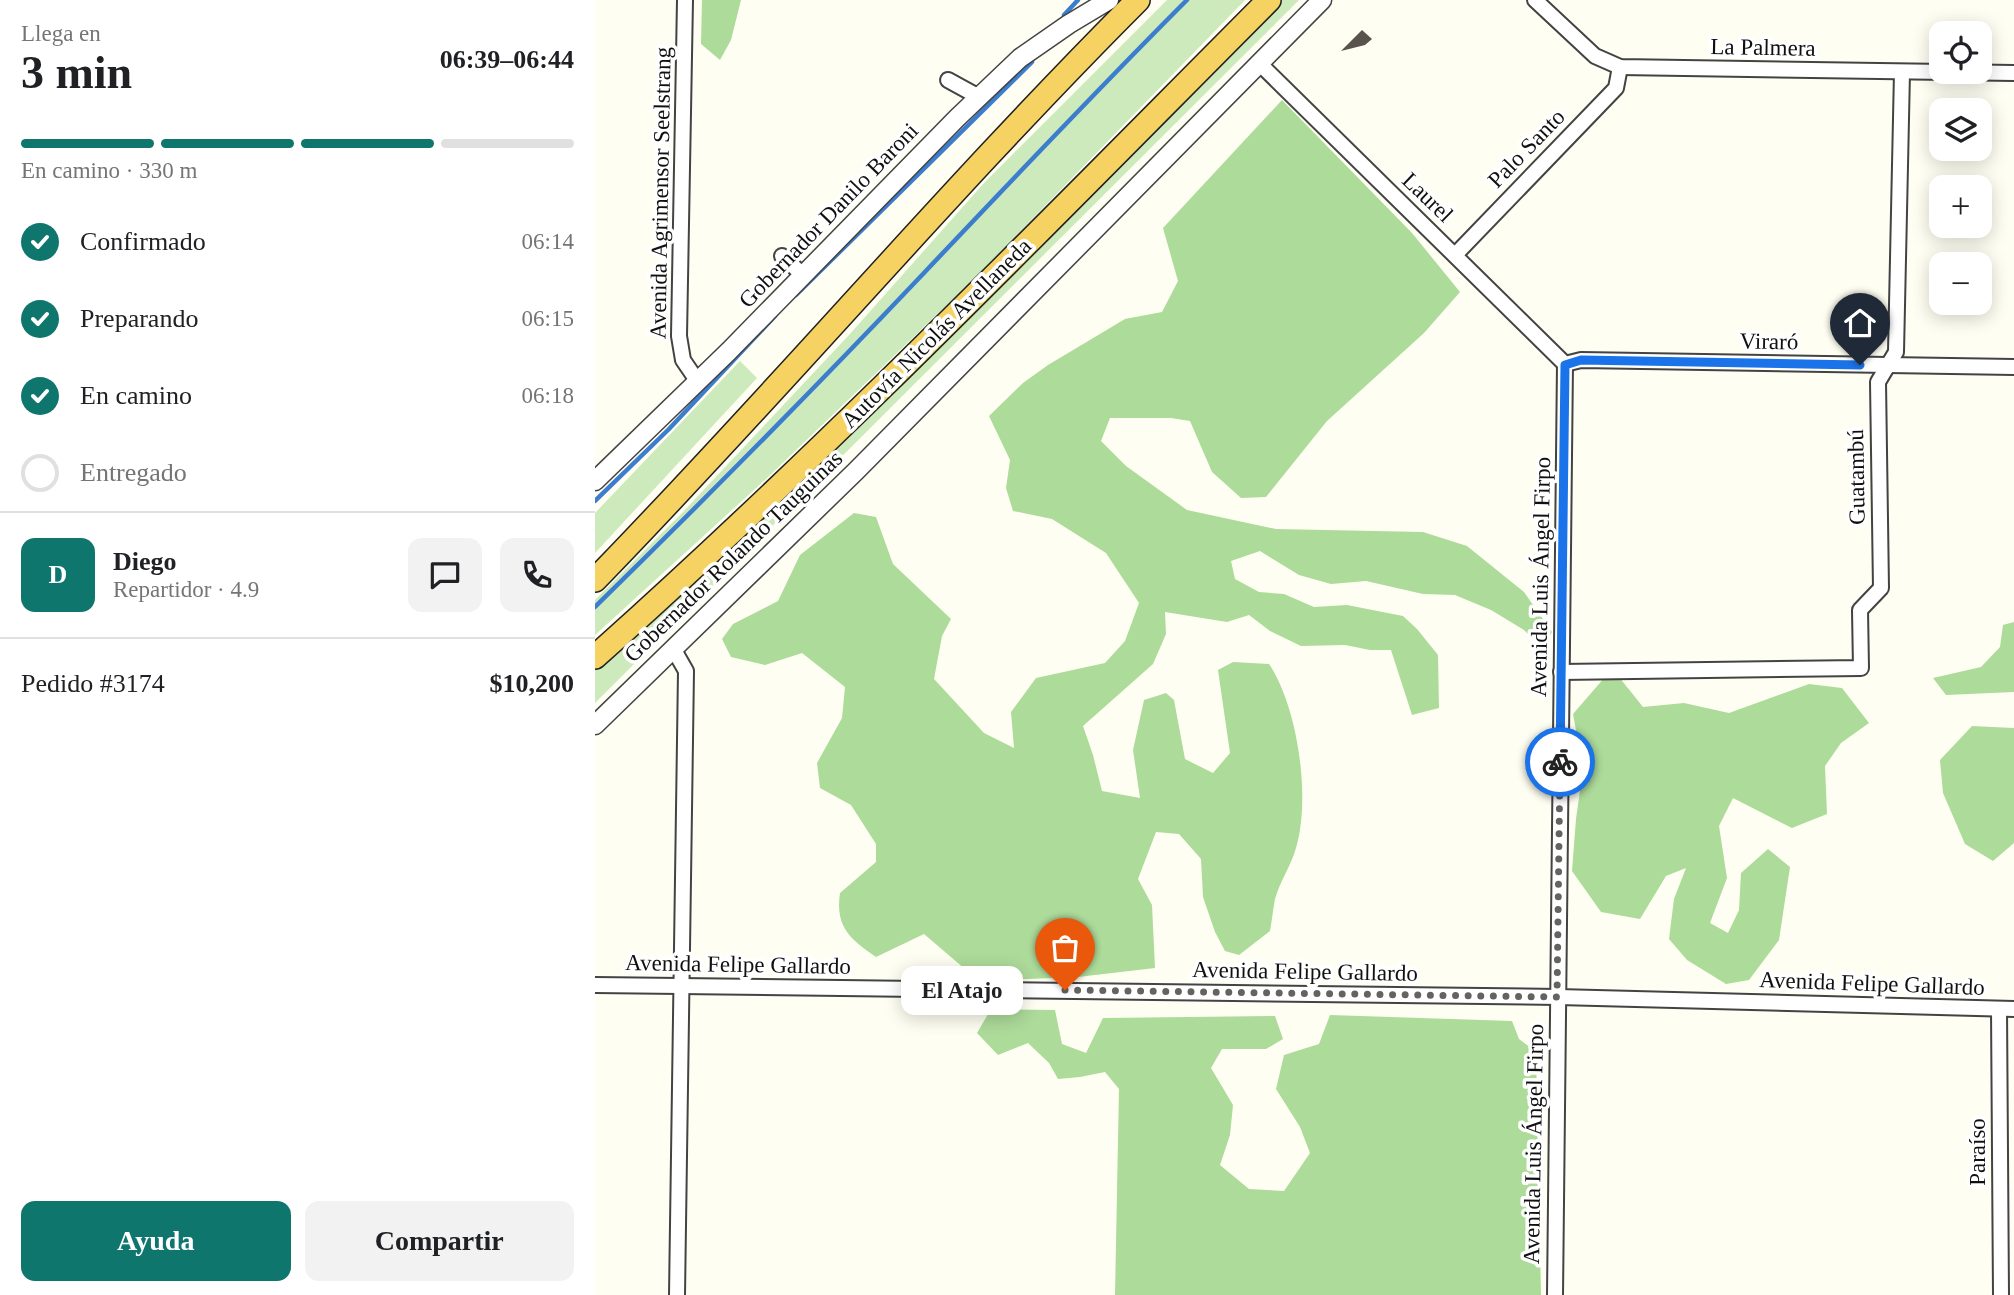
<!DOCTYPE html>
<html lang="es">
<head>
<meta charset="utf-8">
<style>
	body { margin:0; font-family:"Times New Roman",serif; background:#f2f2f2; color:#202124; height:100vh; display:flex; flex-direction:column; font-size:26px; white-space:nowrap }
	* { box-sizing:border-box; margin:0 }
	p { font-size:23px; color:#757577 }
	.icon { flex:none; width:38px; height:38px; fill:none; stroke:currentColor; stroke-width:2; stroke-linecap:round; stroke-linejoin:round }
	.map { position:relative; flex:1; overflow:hidden }
	.details { display:flex; flex-direction:column; background:#fff; width:595px }
	.details>* { flex:none }
	.tools { position:absolute; left:1334px; top:21px; display:grid; gap:14px }
	.tools a { display:grid; place-items:center; width:63px; height:63px; border-radius:14px; background:#fff; box-shadow:0 4px 18px #0003; font-size:35px }
	.pin { position:absolute; display:grid; place-items:center; width:60px; height:60px; color:#fff; margin:-72px -30px; border-radius:50% 50% 50% 0; rotate:-45deg; box-shadow:0 0 7px #0007 }
	.pin .icon { rotate:45deg }
	.courier { position:absolute; display:grid; place-items:center; width:70px; height:70px; margin:-35px; border:5px solid #1a73e8; border-radius:50%; background:#fff; color:#222; box-shadow:0 2px 9px #0007 }
	.bubble { position:absolute; height:49px; border-radius:14px; background:#fff; box-shadow:0 4px 18px #0003; font-size:23px; font-weight:600; line-height:49px; text-align:center }
	.overview em { font-style:normal; font-weight:600 }
	.overview div { display:flex; flex-direction:column-reverse }
	.overview { display:flex; align-items:center; justify-content:space-between; height:119px; padding:0 21px }
	h1 { font-size:46px; font-weight:600; line-height:52px }
	.bar { display:grid; grid-template-columns:repeat(4,1fr); gap:10px 7px; align-content:center; height:84px; padding:0 21px }
	.bar i { height:9px; border-radius:5px; background:#e0e0e0 }
	.bar .on { background:#0f766e }
	.bar p { grid-column:span 4 }
	.line { display:flex; align-items:center; gap:18px; padding:0 21px; border-top:2px solid #e0e0e0 }
	.line div { flex:1 }
	.round { display:grid; place-items:center; flex:none; width:74px; height:74px; border-radius:14px; background:#f2f2f2 }
	ol { padding:0 21px; list-style:none }
	li { display:flex; align-items:center; gap:21px; height:77px }
	li p { margin-inline-start:auto }
	li .icon { padding:7px; border-radius:50%; background:#0f766e; color:#fff; stroke-width:4 }
	li:last-child { color:#757577 }
	li i { width:38px; height:38px; border:4px solid #e0e0e0; border-radius:50% }
	.primary-button { display:flex; gap:14px; margin-top:auto; padding:14px 21px }
	.primary-button a { flex:1; height:80px; border-radius:14px; background:#0f766e; color:#fff; font-size:28px; font-weight:600; line-height:80px; text-align:center }
	.primary-button a+a { background:#f2f2f2; color:#202124 }
	main { display:flex; flex:1; min-height:0 }
	.map>svg:first-child { display:block }
	.green { fill:#cceabb }
	.forest { fill:#addb9a }
	.lines { fill:none; stroke-linecap:round; stroke-linejoin:round }
	.stream { stroke:#3d7dce; stroke-width:4.5 }
	.building { fill:#58534c }
	.minor-casing { stroke:#434343; stroke-width:18 }
	.tertiary-casing { stroke:#434343; stroke-width:21 }
	.trunk-casing { stroke:#212121; stroke-width:26 }
	.minor { stroke:#fff; stroke-width:14 }
	.tertiary { stroke:#fff; stroke-width:18 }
	.trunk { stroke:#f6d262; stroke-width:23 }
	.done { stroke:#64635f; stroke-width:7; stroke-dasharray:0 12.6 }
	.route { stroke:#1a73e8; stroke-width:9 }
	.labels { text-anchor:middle; stroke-width:7; stroke-linejoin:round; paint-order:stroke }
	.street-label { font-size:23px; fill:#101010; stroke:#fff }
</style>
</head>
<body>
<main>
<section class="details">
<div class="overview"><div><h1>3 min</h1><p>Llega en</p></div><em>06:39–06:44</em></div>
<div class="bar"><i class="on"></i><i class="on"></i><i class="on"></i><i></i><p>En camino · 330 m</p></div>
<ol>
<li><svg class="icon" aria-label="check" viewBox="0 0 24 24"><path d="M5 12l5 5 9-10"/></svg>Confirmado<p>06:14</p></li>
<li><svg class="icon" aria-label="check" viewBox="0 0 24 24"><path d="M5 12l5 5 9-10"/></svg>Preparando<p>06:15</p></li>
<li><svg class="icon" aria-label="check" viewBox="0 0 24 24"><path d="M5 12l5 5 9-10"/></svg>En camino<p>06:18</p></li>
<li><i></i>Entregado</li>
</ol>
<div class="line" style="height:126px"><b class="round" style="background:#0f766e;color:#fff">D</b><div><b>Diego</b><p>Repartidor · 4.9</p></div><a class="round"><svg class="icon" aria-label="chat" viewBox="0 0 24 24"><path d="M4 5h16v11H9l-5 4z"/></svg></a><a class="round"><svg class="icon" aria-label="phone" viewBox="0 0 24 24"><path d="M5 4h4l2 5-3 2q2 4 5 5l2-3 5 2v4C11 20 4 13 5 4z"/></svg></a></div>
<div class="line" style="height:91px"><div>Pedido #3174</div><b>$10,200</b></div>
<div class="primary-button"><a>Ayuda</a><a>Compartir</a></div>
</section>
<div class="map">
<svg width="1419" height="1295" viewBox="0 0 1419 1295">
	<rect width="100%" height="100%" fill="#fffef2"/>
	<g class="green">
		<path d="M572,0h78l-268,276 -211,203 -171,156v-35l88,-88 166,-177 136,-153z"/>
		<path d="M682,0h22l-704,703v-36z"/>
		<path d="M145,361l17,17 -162,175v-40z"/>
	</g>
	<g class="forest">
		<path d="M107,0h39l-10,40 -11,20 -19,-16z"/>
		<path d="M687,100l130,133 48,59 -36,41 -97,88 -61,76 -25,1 -29,-26 -22,-51 -19,-3h-61l-9,23 25,25 61,44 89,19 147,3 44,14 57,46 28,40 -9,18 -19,-20 -33,-20 -36,-15 -32,-1 -57,-13 -35,3 -32,-9 -39,-24 -29,10 4,18 24,13 25,2 30,13 33,-2 56,11 14,13 21,26 1,53 -27,7 -21,-65h-21l-25,-5 -44,1 -31,-15 -21,-16 -22,7 -62,-10 1,22 -13,30 -70,62 10,29 9,36 38,7 -7,-48 11,-50 22,-7 8,7 11,59 28,14 17,-20 -12,-83 15,-8 36,2c29,43 42,134 27,184 -5,18 -16,33 -21,51 -2,10 -3,21 -5,32l-31,24 -14,-4 -10,-19 -12,-35 -2,-38 -22,-25 -23,-2 -18,47 14,26 3,63 -77,9 -99,4 -55,-47 -48,23c-26,-18 -41,-30 -36,-64l36,-31v-18l-25,-39 -31,-17 -3,-25 25,-45 3,-31 -43,-34 -37,12 -34,-8 -9,-18 11,-15 45,-23 22,-46 54,-42 22,4 17,47 58,55 -9,17 -8,43 50,54 30,15 -3,-36 25,-34 69,-15 20,-22 14,-38 -33,-50 -54,-34 -39,-8 -7,-23 4,-28 -21,-44 34,-33 25,-18 77,-46 37,-7 16,-31 -15,-53z"/>
		<path d="M1419,622v70l-68,3 -13,-17 48,-11 19,-20 3,-22z"/>
		<path d="M1010,677h14l24,30 41,-4 45,10 80,-29 33,4 27,35 -28,20 -16,23 2,48 -35,14 -59,-30 -14,28 8,52 -17,45 18,10 11,-23 2,-37 27,-24 22,18 -11,73 -30,40 -23,4 -39,-24 -18,-21 5,-40 12,-31 -20,8 -26,43 -39,-7 -29,-41 4,-52 7,-50 -10,-55z"/>
		<path d="M1377,726l42,2v115l-21,18 -28,-17 -22,-51 -3,-33z"/>
		<path d="M396,1009l64,1 7,34 24,9 17,-35 172,-2 8,23 -17,10h-44l-11,19 22,37 -3,30 -10,30 29,24 35,2 26,-38 -10,-26 -24,-38 8,-34 35,-11 11,-29 182,6 7,18 17,13 5,243h-426l4,-206 -14,-17 -25,5 -22,2 -9,-16 -21,-20 -30,12 -21,-22z"/>
	</g>
	<g class="lines">
		<g class="stream">
			<path d="M469,15l14,-15"/>
			<path d="M201,295l236,-233"/>
			<path d="M0,501l74,-72 106,-113"/>
			<path d="M0,607c111,-109 220,-219 327,-332 88,-93 175,-185 265,-275"/>
		</g>
	</g>
	<path class="building" d="M767,30l10,9 -7,6 -24,6z"/>
	<g class="lines">
		<g class="minor-casing">
			<g id="minor">
				<path d="M90,0l-6,336 4,24 15,22"/>
				<path d="M940,0l60,56 25,11 394,6"/>
				<path d="M664,63l306,301"/>
				<path d="M353,80l31,17"/>
				<path d="M860,255l161,-167 4,-21"/>
				<path d="M187,256l21,19"/>
				<path d="M970,364l16,-4 433,7"/>
				<path d="M79,650l12,21 -9,624"/>
				<path d="M966,672l300,-4 -1,-58 21,-22 -3,-206 18,-30 6,-280"/>
				<path d="M0,985l963,12 456,12"/>
				<path d="M1404,1009l2,286"/>
				<path d="M960,1295l10,-931"/>
			</g>
		</g>
		<g class="tertiary-casing">
			<g id="tertiary">
				<path d="M0,481l134,-130 228,-233 63,-60 49,-34 40,-24"/>
				<path d="M0,725l261,-254 466,-471"/>
			</g>
		</g>
		<g class="trunk-casing">
			<g id="trunk">
				<path d="M0,580c185,-190 356,-393 543,-580"/>
				<path d="M0,657c234,-209 453,-435 674,-657"/>
			</g>
		</g>
		<use href="#minor" class="minor"/>
		<use href="#tertiary" class="tertiary"/>
		<use href="#trunk" class="trunk"/>
	</g>
	<g class="lines">
		<path class="done" d="M470,990l492,7 3,-235"/>
		<path class="route" d="M965,762l5,-397 16,-5 279,5"/>
	</g>
	<g class="labels">
		<g class="street-label">
			<text transform="translate(1168 47) rotate(1)" y="8">La Palmera</text>
			<text transform="translate(931 148) rotate(-46)" y="8">Palo Santo</text>
			<text transform="translate(65 193) rotate(-89)" y="8">Avenida Agrimensor Seelstrang</text>
			<text transform="translate(833 197) rotate(44)" y="8">Laurel</text>
			<text transform="translate(233 215) rotate(-46)" y="8">Gobernador Danilo Baroni</text>
			<text transform="translate(341 333) rotate(-45)" y="8">Autovía Nicolás Avellaneda</text>
			<text transform="translate(1174 341) rotate(1)" y="8">Viraró</text>
			<text transform="translate(1261 477) rotate(-91)" y="8">Guatambú</text>
			<text transform="translate(138 556) rotate(-44)" y="8">Gobernador Rolando Tauguinas</text>
			<text transform="translate(945 577) rotate(-89)" y="8">Avenida Luis Ángel Firpo</text>
			<text transform="translate(143 964) rotate(1)" y="8">Avenida Felipe Gallardo</text>
			<text transform="translate(710 971) rotate(1)" y="8">Avenida Felipe Gallardo</text>
			<text transform="translate(1277 983) rotate(2)" y="8">Avenida Felipe Gallardo</text>
			<text transform="translate(938 1144) rotate(-89)" y="8">Avenida Luis Ángel Firpo</text>
			<text transform="translate(1382 1152) rotate(-90)" y="8">Paraíso</text>
		</g>
	</g>
</svg>
<div class="tools">
<a><svg class="icon" aria-label="locate" viewBox="0 0 24 24"><circle cx="12" cy="12" r="6"/><path d="M12 2v4M12 18v4M2 12h4M18 12h4"/></svg></a>
<a><svg class="icon" aria-label="layers" viewBox="0 0 24 24"><path d="M12 4l9 5-9 5-9-5zM3 14l9 5 9-5"/></svg></a>
<a>+</a>
<a>−</a>
</div>
<div class="pin" style="left:470px;top:990px;background:#ea580c"><svg class="icon" aria-label="bag" viewBox="0 0 24 24"><path d="M5 8h14l-1 12H6zM9 8a3 3 0 0 1 6 0"/></svg></div>
<div class="pin" style="left:1265px;top:365px;background:#1f2937"><svg class="icon" aria-label="home" viewBox="0 0 24 24"><path d="M3 11l9-7 9 7M6 9v11h12V9"/></svg></div>
<div class="courier" style="left:965px;top:762px"><svg class="icon" aria-label="bike" viewBox="0 0 24 24"><circle cx="6" cy="16" r="4"/><circle cx="18" cy="16" r="4"/><path d="M6 16l4-8h5l3 8M10 8l3 8H6M13 5h3"/></svg></div>
<div class="bubble" style="left:306px;top:966px;width:122px">El Atajo</div>
</div>
</main>
</body>
</html>
